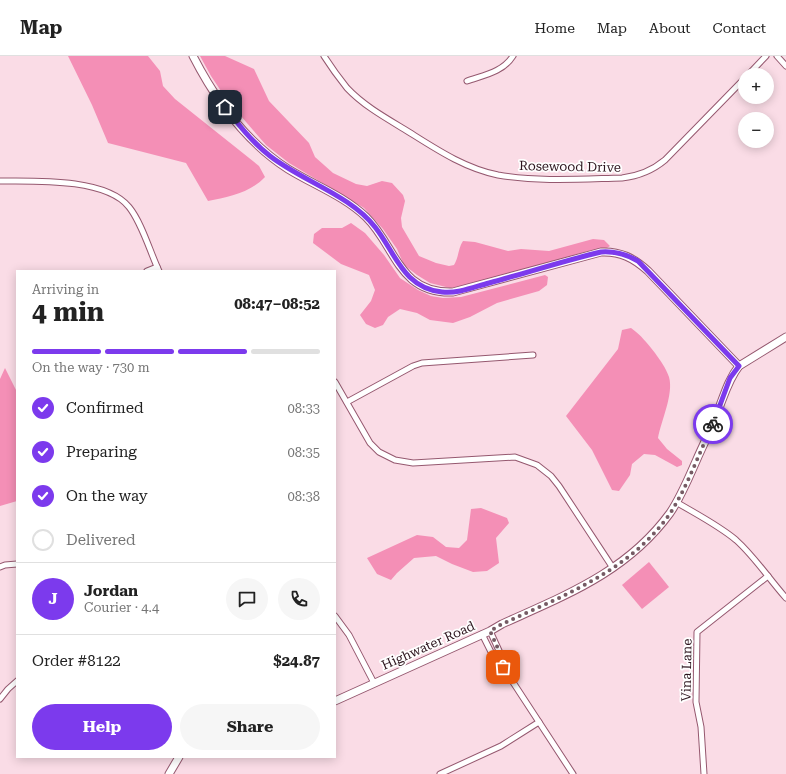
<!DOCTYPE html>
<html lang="en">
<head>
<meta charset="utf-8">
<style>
	body { margin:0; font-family:"Roboto Serif",serif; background:#f6f6f6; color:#222; height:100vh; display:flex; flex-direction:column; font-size:15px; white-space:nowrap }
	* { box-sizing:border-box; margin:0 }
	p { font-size:13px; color:#767676 }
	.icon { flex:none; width:22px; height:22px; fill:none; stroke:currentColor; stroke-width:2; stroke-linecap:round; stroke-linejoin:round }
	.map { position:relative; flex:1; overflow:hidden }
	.details { position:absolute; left:16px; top:214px; width:320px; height:488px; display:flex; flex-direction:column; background:#fff; border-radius:0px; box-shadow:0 2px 10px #0003 }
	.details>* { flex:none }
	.tools { position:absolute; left:738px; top:12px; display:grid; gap:8px }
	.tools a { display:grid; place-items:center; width:36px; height:36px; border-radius:50%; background:#fff; box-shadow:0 2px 10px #0003; font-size:20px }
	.pin { position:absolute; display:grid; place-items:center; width:34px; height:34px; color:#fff; margin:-17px; border-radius:8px; box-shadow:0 2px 6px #0006 }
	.courier { position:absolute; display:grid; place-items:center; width:40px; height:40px; margin:-20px; border:3px solid #7c3aed; border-radius:50%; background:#fff; color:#222; box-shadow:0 1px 5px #0007 }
	.overview em { font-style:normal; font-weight:700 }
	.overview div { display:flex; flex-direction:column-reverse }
	.overview { display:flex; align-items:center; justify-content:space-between; height:68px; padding:0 16px }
	h1 { font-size:26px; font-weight:700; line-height:30px }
	.bar { display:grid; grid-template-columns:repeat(4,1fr); gap:6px 4px; align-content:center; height:48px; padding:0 16px }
	.bar i { height:5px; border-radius:3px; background:#e0e0e0 }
	.bar .on { background:#7c3aed }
	.bar p { grid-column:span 4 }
	.line { display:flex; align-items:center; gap:10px; padding:0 16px; border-top:1px solid #e0e0e0 }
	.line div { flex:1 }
	.round { display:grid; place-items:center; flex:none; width:42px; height:42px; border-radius:21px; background:#f6f6f6 }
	ol { padding:0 16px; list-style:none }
	li { display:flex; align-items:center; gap:12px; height:44px }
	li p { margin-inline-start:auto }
	li .icon { padding:4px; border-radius:50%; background:#7c3aed; color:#fff; stroke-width:4 }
	li:last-child { color:#767676 }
	li i { width:22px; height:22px; border:2px solid #e0e0e0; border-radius:50% }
	.button { display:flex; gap:8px; margin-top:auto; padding:8px 16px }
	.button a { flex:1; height:46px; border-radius:24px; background:#7c3aed; color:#fff; font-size:16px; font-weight:700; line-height:46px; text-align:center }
	.button a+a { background:#f6f6f6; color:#222 }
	header { display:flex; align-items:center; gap:24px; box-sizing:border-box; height:56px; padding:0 20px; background:#fff; border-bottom:1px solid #e0e0e0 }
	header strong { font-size:19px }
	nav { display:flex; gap:22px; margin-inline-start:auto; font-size:14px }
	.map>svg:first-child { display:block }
	.green { fill:#f48fb6 }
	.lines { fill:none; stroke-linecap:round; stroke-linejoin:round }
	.minor-casing { stroke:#95586f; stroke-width:7 }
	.tertiary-casing { stroke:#95586f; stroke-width:9 }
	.minor { stroke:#fff; stroke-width:5 }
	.tertiary { stroke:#fff; stroke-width:7 }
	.done { stroke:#755b64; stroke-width:4; stroke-dasharray:0 7.2 }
	.route { stroke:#7c3aed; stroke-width:5 }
	.labels { text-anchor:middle; stroke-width:3.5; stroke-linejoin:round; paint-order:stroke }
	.street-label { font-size:13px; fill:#2d151e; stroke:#fff }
</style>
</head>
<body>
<header>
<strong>Map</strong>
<nav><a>Home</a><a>Map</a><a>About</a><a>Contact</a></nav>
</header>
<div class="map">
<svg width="786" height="718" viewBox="0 0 786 718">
	<rect width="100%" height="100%" fill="#fadce6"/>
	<g class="green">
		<path d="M68,0h80l12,15 3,15 12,13 84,67 6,11c-15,16 -37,20 -57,24l-22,-38 -78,-20 -16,-38z"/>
		<path d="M200,0h25l29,13 15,32 40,42 6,14 18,16 23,11 11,2 15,-5 10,2 11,12 2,6 -4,17 1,9 17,29 17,7 13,3 5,-1c5,-8 4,-17 9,-24l12,1 33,9 13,-2 28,2 44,-12 11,1 6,6 -3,2 -15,2 -120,34 -22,4 -20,-5 -13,-8 -13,-10 -7,-16 -14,-20 -19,-21 -75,-45 -23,-18 -39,-45 -16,-24z"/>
		<path d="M351,167l14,10 19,22 16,23 18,12 13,6 12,2 18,-1 84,-22 3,2 -1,8 -8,6 -42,12 -27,14 -17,6 -23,-3 -13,-7 -17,-4 -12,8 -5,8 -8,3 -9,-4 -6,-9 11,-14 4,-11 -6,-15 -28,-11 -28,-21 1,-9 8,-6h20z"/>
		<path d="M631,272c10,7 16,15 24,25 5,7 11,15 14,24 5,17 -8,44 -11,61l9,11 15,12v4l-5,2 -22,-12 -11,-1 -12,10 -2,11 -11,16 -7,-1 -20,-40 -26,-34 52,-67 4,-19z"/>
		<path d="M5,312l12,24v109l-17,5v-127z"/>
		<path d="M481,452l26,10 2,5 -13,15 3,25 -12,8 -14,1 -21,-8 -16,-8 -22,2 -17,15 -6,7 -14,-6 -10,-16 50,-23 16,2 13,10 13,1 8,-8 4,-31z"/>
		<path d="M649,506l20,25 -27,22 -20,-24z"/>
	</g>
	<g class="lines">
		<g class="minor-casing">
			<g id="minor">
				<path d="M324,0c7,11 15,22 23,32 16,17 37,29 57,41 29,18 59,39 94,46 41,7 83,4 124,3 17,-2 31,-8 43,-18l80,-82"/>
				<path d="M777,0l9,10"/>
				<path d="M748,19l18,-19"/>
				<path d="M467,25c17,-6 36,-9 46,-25"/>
				<path d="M0,125c35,0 106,-3 129,26 13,16 21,45 30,64"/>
				<path d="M147,215l10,-4"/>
				<path d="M335,326l35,61 9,9 16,8 18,3 102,-6 22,8 14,11 8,10 54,82"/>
				<path d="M347,346l66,-36 9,-3 111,-8"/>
				<path d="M676,446c20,12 42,23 60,38 19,17 33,39 50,58"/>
				<path d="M0,511l5,-2 12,-1"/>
				<path d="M335,560l14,19 25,48"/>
				<path d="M490,575l11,24 2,12"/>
				<path d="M482,578l14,28 7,5 70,107"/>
				<path d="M0,643l8,-10 9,-8"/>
				<path d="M440,718l61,-28 38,-24"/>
				<path d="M704,718l-3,-47 -5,-25 1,-70 71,-56"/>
			</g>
		</g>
		<g class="tertiary-casing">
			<g id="tertiary">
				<path d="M193,0c22,43 53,86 95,113 26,16 56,27 78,48 30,29 32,77 87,75l148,-40c19,-1 33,6 47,19l91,95"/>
				<path d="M335,645l155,-70 12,-7c64,-29 125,-52 168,-111 11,-16 19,-36 27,-54 6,-14 13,-27 18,-41 8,-18 12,-37 24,-52l47,-29"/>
				<path d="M169,718l10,-17"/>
			</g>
		</g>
		<use href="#minor" class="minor"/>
		<use href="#tertiary" class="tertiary"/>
	</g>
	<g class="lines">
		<path class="done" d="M503,611l-2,-12 -11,-24 12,-7c61,-28 130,-54 169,-112 17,-27 28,-59 42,-88"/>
		<path class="route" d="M225,51c13,17 27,35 45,49 32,25 80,39 105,71 20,25 28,61 67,65 15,2 32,-5 47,-9 37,-10 74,-22 112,-31 14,-1 25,2 37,9l101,105 -9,12 -17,46"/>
	</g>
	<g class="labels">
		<g class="street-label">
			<text transform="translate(570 110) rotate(1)" y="5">Rosewood Drive</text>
			<text transform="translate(428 589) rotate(-24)" y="5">Highwater Road</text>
			<text transform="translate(686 614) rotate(-89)" y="5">Vina Lane</text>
		</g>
	</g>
</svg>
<div class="tools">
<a>+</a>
<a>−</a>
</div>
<div class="pin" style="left:503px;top:611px;background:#ea580c"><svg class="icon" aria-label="bag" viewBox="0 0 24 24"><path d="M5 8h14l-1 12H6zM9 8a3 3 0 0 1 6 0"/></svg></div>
<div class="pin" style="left:225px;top:51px;background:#1f2937"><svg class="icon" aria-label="home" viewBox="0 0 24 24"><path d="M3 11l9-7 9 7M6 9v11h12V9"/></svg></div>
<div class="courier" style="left:713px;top:368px"><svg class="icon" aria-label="bike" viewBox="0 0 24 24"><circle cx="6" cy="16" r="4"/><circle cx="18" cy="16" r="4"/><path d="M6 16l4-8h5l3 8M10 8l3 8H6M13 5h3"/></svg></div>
<section class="details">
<div class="overview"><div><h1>4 min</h1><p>Arriving in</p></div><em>08:47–08:52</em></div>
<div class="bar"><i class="on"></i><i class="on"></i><i class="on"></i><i></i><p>On the way · 730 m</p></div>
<ol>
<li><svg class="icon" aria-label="check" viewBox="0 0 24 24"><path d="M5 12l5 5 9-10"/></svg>Confirmed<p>08:33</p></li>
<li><svg class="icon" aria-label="check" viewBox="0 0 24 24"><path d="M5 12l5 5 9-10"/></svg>Preparing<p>08:35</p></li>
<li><svg class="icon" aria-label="check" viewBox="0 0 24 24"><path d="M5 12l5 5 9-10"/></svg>On the way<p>08:38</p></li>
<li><i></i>Delivered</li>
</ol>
<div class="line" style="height:72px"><b class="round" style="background:#7c3aed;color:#fff">J</b><div><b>Jordan</b><p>Courier · 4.4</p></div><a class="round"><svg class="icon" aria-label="chat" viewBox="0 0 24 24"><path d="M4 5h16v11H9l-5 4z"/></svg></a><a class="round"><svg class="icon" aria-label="phone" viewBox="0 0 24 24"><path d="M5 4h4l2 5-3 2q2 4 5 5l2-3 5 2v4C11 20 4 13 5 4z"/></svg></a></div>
<div class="line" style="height:52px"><div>Order #8122</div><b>$24.87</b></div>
<div class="button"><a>Help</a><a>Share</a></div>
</section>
</div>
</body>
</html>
